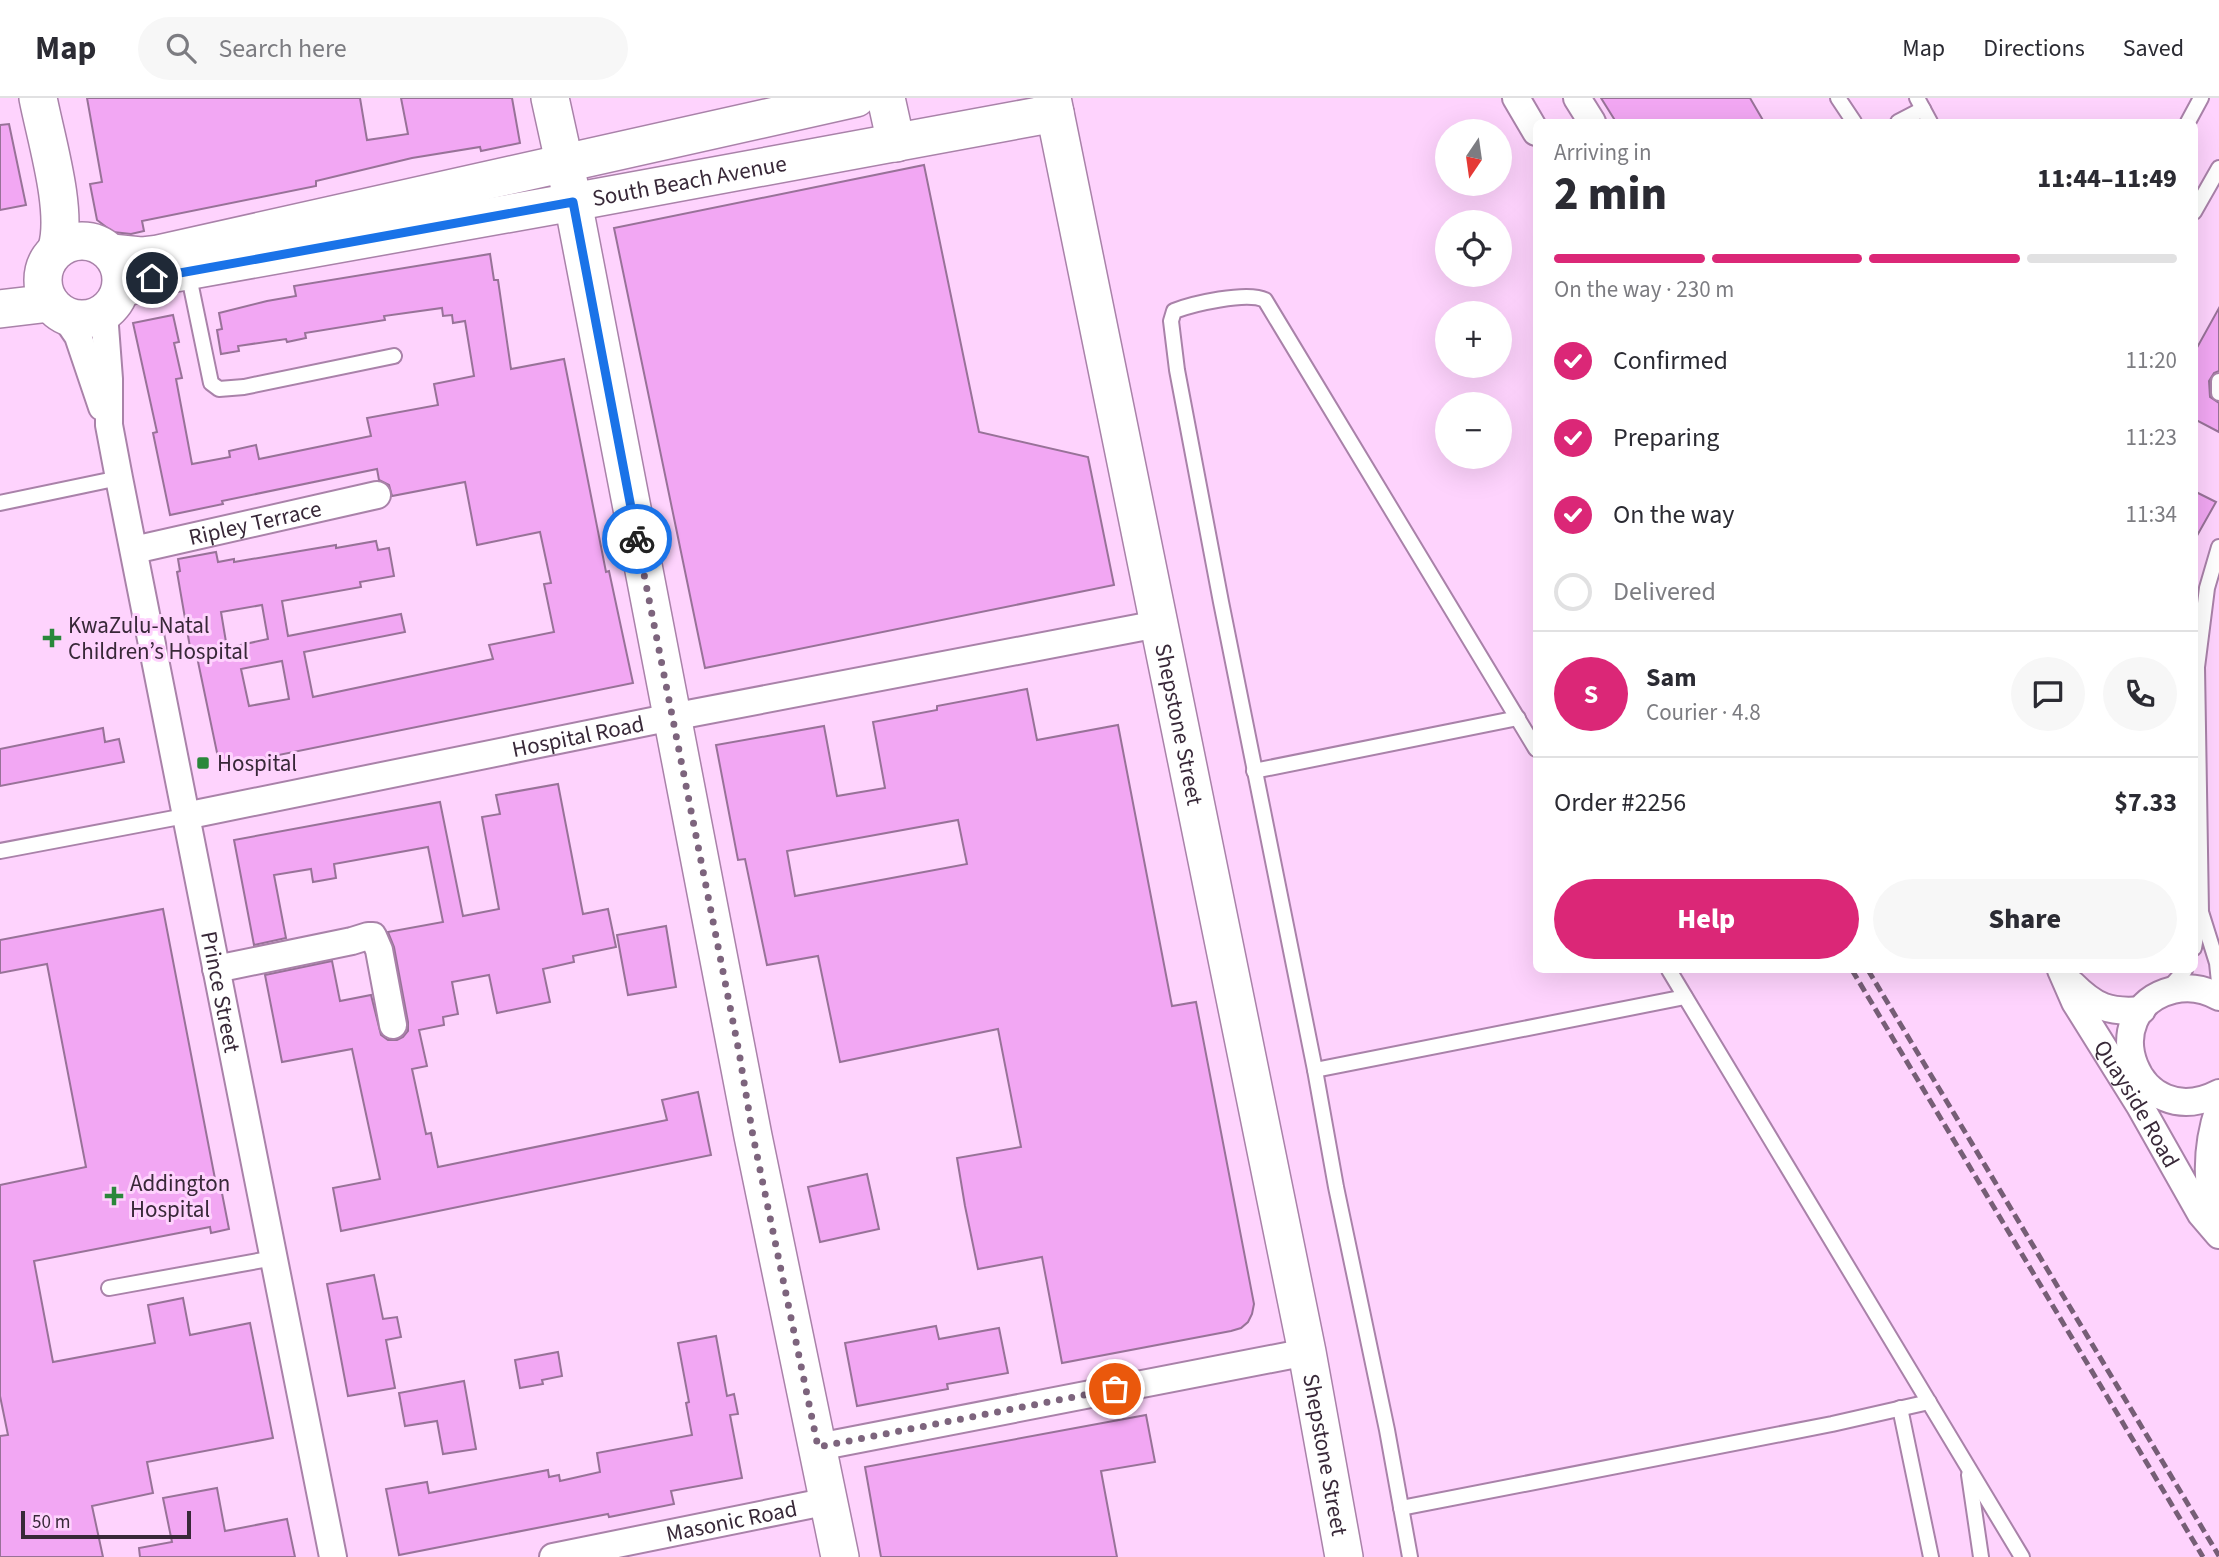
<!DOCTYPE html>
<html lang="en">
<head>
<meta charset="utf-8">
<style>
	body { margin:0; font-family:"Source Sans 3",sans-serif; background:#f7f7f7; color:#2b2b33; height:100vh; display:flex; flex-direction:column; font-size:26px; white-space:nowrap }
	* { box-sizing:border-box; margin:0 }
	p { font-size:23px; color:#7c7c81 }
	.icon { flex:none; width:38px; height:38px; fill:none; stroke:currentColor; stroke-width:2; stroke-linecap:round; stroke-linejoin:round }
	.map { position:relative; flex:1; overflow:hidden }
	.sheet { position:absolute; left:1533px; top:21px; width:665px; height:854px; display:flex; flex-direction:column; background:#fff; border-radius:10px; box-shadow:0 7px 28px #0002 }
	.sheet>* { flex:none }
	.needle { width:46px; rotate:193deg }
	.fabs { position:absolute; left:1435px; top:21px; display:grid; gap:14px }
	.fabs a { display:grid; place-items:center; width:77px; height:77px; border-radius:50%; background:#fff; box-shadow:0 7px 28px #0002; font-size:35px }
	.scale { position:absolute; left:21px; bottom:18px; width:170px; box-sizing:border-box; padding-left:7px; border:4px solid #382838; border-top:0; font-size:19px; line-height:24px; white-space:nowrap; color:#382838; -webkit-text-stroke:5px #fed3fd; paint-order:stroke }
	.pin { position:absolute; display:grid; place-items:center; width:60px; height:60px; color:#fff; margin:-30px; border:4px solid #fff; border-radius:50%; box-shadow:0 2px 7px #0007 }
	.courier { position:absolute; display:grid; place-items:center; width:70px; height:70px; margin:-35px; border:5px solid #1a73e8; border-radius:50%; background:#fff; color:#222; box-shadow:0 2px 9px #0007 }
	.head em { font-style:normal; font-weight:800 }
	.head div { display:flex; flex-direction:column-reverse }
	.head { display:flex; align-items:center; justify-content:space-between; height:119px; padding:0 21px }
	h1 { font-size:46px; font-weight:800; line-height:52px }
	.bar { display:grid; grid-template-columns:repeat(4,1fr); gap:10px 7px; align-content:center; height:84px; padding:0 21px }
	.bar i { height:9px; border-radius:5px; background:#e1e1e2 }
	.bar .on { background:#db2777 }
	.bar p { grid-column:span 4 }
	.line { display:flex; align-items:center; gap:18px; padding:0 21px; border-top:2px solid #e1e1e2 }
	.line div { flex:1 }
	.round { display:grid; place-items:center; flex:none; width:74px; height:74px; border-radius:37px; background:#f7f7f7 }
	ol { padding:0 21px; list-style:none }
	li { display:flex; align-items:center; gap:21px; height:77px }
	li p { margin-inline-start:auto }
	li .icon { padding:7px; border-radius:50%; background:#db2777; color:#fff; stroke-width:4 }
	li:last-child { color:#7c7c81 }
	li i { width:38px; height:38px; border:4px solid #e1e1e2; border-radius:50% }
	.button { display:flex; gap:14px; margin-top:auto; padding:14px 21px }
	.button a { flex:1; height:80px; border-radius:42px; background:#db2777; color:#fff; font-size:28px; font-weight:800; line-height:80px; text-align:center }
	.button a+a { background:#f7f7f7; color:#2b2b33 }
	header { display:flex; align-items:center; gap:42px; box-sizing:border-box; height:98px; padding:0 35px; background:#fff; border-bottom:2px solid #e1e1e2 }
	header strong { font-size:33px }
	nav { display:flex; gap:38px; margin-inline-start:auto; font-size:24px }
	.search { width:490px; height:63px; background:#f7f7f7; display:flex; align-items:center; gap:18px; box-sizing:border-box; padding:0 24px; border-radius:38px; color:#7c7c81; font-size:26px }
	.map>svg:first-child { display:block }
	.building { fill:#f2a7f3; stroke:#987298; stroke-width:2; fill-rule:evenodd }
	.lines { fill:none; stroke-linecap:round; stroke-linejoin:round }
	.lane-casing { stroke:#a982a9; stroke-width:18 }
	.street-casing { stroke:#a982a9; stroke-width:30 }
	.secondary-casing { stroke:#a982a9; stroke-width:40 }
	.lane { stroke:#fff; stroke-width:14 }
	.street { stroke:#fff; stroke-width:26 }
	.secondary { stroke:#fff; stroke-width:37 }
	.rail { stroke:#765e76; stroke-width:5; stroke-dasharray:10 5; stroke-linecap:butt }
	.done { stroke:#7d647d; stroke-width:7; stroke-dasharray:0 12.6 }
	.route { stroke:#1a73e8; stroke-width:9 }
	.poi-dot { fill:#29873a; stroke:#fed3fd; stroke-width:2.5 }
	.labels { text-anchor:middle; stroke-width:6; stroke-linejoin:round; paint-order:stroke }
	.street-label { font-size:23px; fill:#382838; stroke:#fed3fd }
	.poi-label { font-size:23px; fill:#382838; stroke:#fed3fd; text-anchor:start }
</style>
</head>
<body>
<header>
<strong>Map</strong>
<div class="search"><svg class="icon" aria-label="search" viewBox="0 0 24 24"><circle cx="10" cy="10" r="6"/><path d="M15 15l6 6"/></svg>Search here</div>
<nav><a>Map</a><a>Directions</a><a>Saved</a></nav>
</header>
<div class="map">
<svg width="2219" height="1459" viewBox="0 0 2219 1459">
	<rect width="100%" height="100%" fill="#fed3fd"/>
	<g class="building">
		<path d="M87,0h273l7,42 41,-6 -7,-36h111l8,45 -39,8 -1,-4 -68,11 -96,23v5l-174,35 2,10 -13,3 -18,-2 -16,-12 -7,-36 12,-2z"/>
		<path d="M1601,0h149l14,24h-148z"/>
		<path d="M9,26l17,81 -26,5v-85z"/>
		<path d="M924,67l55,267 109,25 26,128 -409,83 -91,-440z"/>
		<path d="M490,156l4,26h4l13,89 53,-10 42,213 3,-1 24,112 -413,84 -24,-115 -5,1 -14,-81 3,-1 -2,-12 38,-7 2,10 16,-3v3l102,-17v3l40,-7 2,9 11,-2 5,28 -34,6 1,5 -79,14 6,35 113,-22 4,18 -101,20 9,45 180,-38 -4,-14 65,-13 -10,-48 7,-1 -11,-51 -63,13 -12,-63 -73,14 -3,-11 -10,-5 -2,-11 -155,32 1,3 -53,11 -17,-82 4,-1 -24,-109 40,-8 6,27 -5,1 8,35 -6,1 16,85 38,-7 -1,-6 27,-6 3,14 112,-23 -4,-18 71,-13 -4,-21 40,-8 -9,-55 -12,2 -1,-8 -9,1 -1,-8 -58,8 1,4 -80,13 1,5 -19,4 -1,-3 -48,7 1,5 -18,3 -4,-24 5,-1 -3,-16 48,-12 29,-5 -2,-10zM262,507l6,34 -41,9 -6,-36zM282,563l7,38 -40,7 -8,-37z"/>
		<path d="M2219,210v63l-5,2 -5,8 1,16 9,6v29l-25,-13v-66z"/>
		<path d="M2194,393l22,11 -22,39z"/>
		<path d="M1027,591l10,51 81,-15 54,281 24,-4 58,302 -2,10 -4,8 -7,6 -10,3 -169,32 -20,-106 -64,12 -13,-63 -8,-48 64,-11 -23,-118 -158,33 -22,-106 -51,9 -22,-106 -7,1 -22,-115 108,-19 13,70 48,-8 -12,-66 64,-12v-4zM958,722l9,44 -172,32 -8,-45z"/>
		<path d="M103,630l2,14 14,-3 5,23 -124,24v-37z"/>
		<path d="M558,686l25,130 25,-5 8,38 -43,9 1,6 -31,7 7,33 -53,11 -8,-38 -37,7 6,32 -15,3 1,8 -25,5 8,36 -15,3 14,65 5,-1 7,34 229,-47 -5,-20 36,-8 13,63 -370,76 -8,-43 47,-9 -28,-130 -70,13 -17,-87 67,-14 8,40 31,-6 10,40 7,5h9l6,-3 5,-6v-9l-14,-75 -6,-15 55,-10 -15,-75 -94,17 2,14 -23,4 -2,-13 -37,6 12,63 -32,7 -20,-105 206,-38 23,114 36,-7 -17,-92 18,-3 -4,-19z"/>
		<path d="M163,811l53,275 4,-1 9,46 -18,4 -1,-6 -176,34 19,101 102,-19 -7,-38 35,-7 7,37 60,-12 23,115 -126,24 6,31 -61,13 11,51h-103v-121l8,-1 -8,-39v-211l86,-18 -39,-203 -47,9v-33z"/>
		<path d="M666,828l10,61 -48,8 -11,-60z"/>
		<path d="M867,1076l12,55 -59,13 -12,-55z"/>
		<path d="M374,1177l9,44 14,-2 4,20 -15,3 9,48 -47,8 -21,-112z"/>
		<path d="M936,1228l3,13 60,-11 9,45 -61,11 1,5 -91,17 -12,-63z"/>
		<path d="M716,1238l11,60 7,-2 4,20 -8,1 12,63 -71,13 3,13 -65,13 -1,-3 -209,41 -13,-66 41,-7 2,11 119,-23 1,7 10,-2 1,6 40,-9 -3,-19 95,-18 -6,-32 3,-1 -11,-59z"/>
		<path d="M558,1254l4,24 -20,4 1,4 -23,4 -5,-28z"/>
		<path d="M464,1283l12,68 -33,5 -6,-33 -32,5 -6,-33z"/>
		<path d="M1146,1317l9,47 -54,9 16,86h-236l-16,-90z"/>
		<path d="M217,1390l8,43 62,-12 8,38h-155l-1,-9 33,-6 -9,-44z"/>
	</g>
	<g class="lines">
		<g class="lane-casing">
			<g id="lane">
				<path d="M1838,0l16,24"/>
				<path d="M1917,0l13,24"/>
				<path d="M1898,24l25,-13"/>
				<path d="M2188,24l13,-24"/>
				<path d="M2194,114l25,-44"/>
				<path d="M188,174l23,111 8,6 25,-2 150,-31"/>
				<path d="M2219,283v12"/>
				<path d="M0,405l119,-25"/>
				<path d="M2219,449l-12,41 -10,79 4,245 16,51 2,19"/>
				<path d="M1254,673l264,-53"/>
				<path d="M0,753l185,-35"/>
				<path d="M2194,850l5,-28"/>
				<path d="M1669,872l353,587"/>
				<path d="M2168,891l17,-19"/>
				<path d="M1315,972l370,-73"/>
				<path d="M109,1190l165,-30"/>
				<path d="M1900,1310l31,149"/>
				<path d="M1969,1377l12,82"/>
				<path d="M1401,1410l431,-84 97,-22"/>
				<path d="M1410,1459l-23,-127 -51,-243 -21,-117 -94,-468 -44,-232 -6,-49 3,-10c18,-7 73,-20 91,-11l271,449"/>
			</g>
		</g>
		<g class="street-casing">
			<g id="street">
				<path d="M1516,0l20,34"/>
				<path d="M1577,0l15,24"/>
				<path id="s1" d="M104,215l5,66v46l10,53 214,1079"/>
				<path d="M63,216l15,22 24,71"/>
				<path id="s2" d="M134,452l243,-55"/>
				<path id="s3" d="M185,718l487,-99 486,-93"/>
				<path d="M216,871l136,-28 16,-5h5l6,14 14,75"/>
				<path id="s4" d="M2061,872l14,32 65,104 61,108 18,21"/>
				<path d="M2072,886c23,23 37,29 70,26"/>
				<path d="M2219,899c-14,-8 -30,-11 -46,-7 -81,20 -37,146 46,103"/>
				<path d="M2217,1128c-11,-39 -11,-80 2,-118"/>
				<path d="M818,1349l489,-95"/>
				<path id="s5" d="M553,1459l276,-56"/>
			</g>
		</g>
		<g class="secondary-casing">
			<g id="secondary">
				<path d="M38,0c8,41 30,112 19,150"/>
				<path d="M550,0l23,104 180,934 87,421"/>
				<path d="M886,0l10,45"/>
				<path id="s6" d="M1052,0l255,1254 37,205"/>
				<circle cx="82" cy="182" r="39"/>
				<path d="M111,155l30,3 17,-2 698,-156"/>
				<path id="s7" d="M121,191l43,-14 409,-73 482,-89"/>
				<path d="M0,211l50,-6"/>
			</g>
		</g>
		<use href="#lane" class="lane"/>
		<use href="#street" class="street"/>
		<use href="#secondary" class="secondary"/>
		<g class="rail">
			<path d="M1852,872l351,587"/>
			<path d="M1868,872l351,586"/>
		</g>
	</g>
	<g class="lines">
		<path class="done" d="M637,441l102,513 14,84 65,311 297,-58"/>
		<path class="route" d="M152,180l421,-76 64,337"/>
	</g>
	<g class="poi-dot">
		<path d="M48.5 529.5h7v7h7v7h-7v7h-7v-7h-7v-7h7z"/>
		<rect x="196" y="658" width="14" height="14" rx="3.5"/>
		<path d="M110.5 1087.5h7v7h7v7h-7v7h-7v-7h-7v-7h7z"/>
	</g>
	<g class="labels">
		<g class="street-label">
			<text dy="8" stroke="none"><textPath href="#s7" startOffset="579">South Beach Avenue</textPath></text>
			<text dy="8" stroke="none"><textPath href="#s2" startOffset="124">Ripley Terrace</textPath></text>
			<text dy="8" stroke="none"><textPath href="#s6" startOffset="639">Shepstone Street</textPath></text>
			<text dy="8" stroke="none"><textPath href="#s3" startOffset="401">Hospital Road</textPath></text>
			<text dy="8" stroke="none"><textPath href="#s1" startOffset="690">Prince Street</textPath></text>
			<text dy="8" stroke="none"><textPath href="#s4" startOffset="154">Quayside Road</textPath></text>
			<text dy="8" stroke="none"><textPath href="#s6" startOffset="1384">Shepstone Street</textPath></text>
			<text dy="8" stroke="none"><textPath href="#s5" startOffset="182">Masonic Road</textPath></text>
		</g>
		<g class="poi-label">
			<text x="68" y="535">KwaZulu-Natal<tspan x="68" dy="26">Children’s Hospital</tspan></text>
			<text x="217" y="673">Hospital</text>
			<text x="130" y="1093">Addington<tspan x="130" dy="26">Hospital</tspan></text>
		</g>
	</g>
</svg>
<div class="fabs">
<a><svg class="needle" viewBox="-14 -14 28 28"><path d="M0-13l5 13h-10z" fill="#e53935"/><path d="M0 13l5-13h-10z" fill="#7c7c81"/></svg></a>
<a><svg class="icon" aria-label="locate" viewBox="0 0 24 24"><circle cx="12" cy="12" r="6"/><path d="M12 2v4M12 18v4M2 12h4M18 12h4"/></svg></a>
<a>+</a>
<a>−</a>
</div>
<div class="scale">50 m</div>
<div class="pin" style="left:1115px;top:1291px;background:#ea580c"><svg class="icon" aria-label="bag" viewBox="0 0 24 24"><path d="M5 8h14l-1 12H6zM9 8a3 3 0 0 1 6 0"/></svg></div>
<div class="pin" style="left:152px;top:180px;background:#1f2937"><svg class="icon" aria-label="home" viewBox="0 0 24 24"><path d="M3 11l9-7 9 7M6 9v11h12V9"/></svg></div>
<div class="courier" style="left:637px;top:441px"><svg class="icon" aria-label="bike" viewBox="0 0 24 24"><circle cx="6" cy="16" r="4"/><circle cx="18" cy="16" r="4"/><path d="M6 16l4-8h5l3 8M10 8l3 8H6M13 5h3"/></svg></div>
<section class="sheet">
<div class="head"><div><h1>2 min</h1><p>Arriving in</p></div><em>11:44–11:49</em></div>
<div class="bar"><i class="on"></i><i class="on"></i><i class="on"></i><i></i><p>On the way · 230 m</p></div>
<ol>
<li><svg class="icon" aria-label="check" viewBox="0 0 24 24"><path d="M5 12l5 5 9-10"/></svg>Confirmed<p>11:20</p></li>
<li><svg class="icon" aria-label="check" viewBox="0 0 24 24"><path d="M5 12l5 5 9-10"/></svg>Preparing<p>11:23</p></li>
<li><svg class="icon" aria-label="check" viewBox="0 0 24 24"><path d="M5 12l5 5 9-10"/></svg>On the way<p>11:34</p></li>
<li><i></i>Delivered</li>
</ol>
<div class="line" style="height:126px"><b class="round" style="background:#db2777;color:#fff">S</b><div><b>Sam</b><p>Courier · 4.8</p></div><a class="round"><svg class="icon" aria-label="chat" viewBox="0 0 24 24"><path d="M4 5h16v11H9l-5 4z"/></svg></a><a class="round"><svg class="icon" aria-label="phone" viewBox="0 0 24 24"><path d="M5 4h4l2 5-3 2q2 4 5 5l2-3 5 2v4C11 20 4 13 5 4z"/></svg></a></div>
<div class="line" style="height:91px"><div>Order #2256</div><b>$7.33</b></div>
<div class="button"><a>Help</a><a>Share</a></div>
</section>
</div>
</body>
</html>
